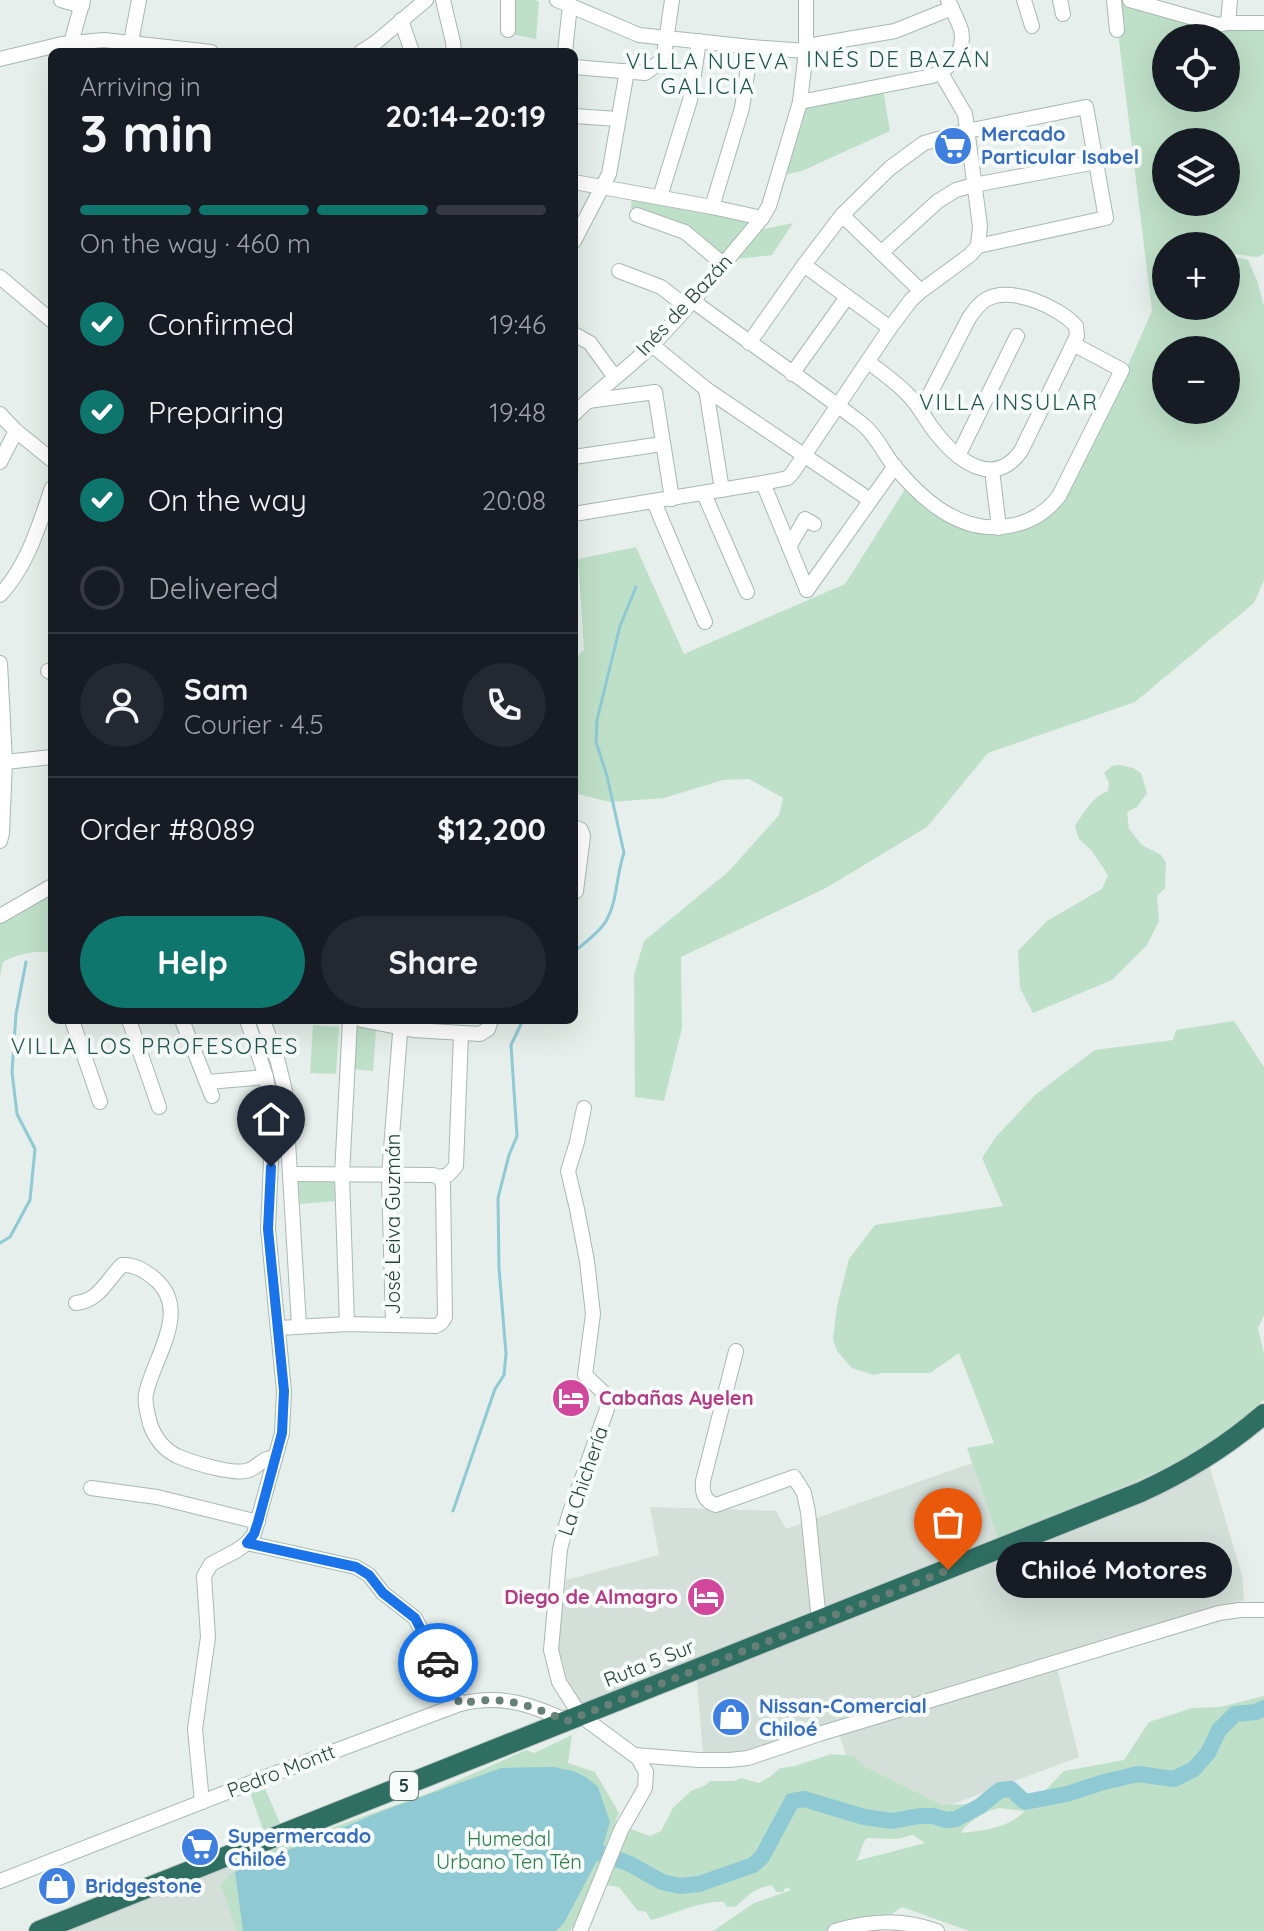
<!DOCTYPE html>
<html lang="en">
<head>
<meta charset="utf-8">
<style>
	body { margin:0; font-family:Quicksand,sans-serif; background:#242831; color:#f1f3f6; height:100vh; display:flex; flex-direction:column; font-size:30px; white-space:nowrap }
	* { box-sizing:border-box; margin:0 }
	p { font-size:26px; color:#9ea1a6 }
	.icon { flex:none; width:44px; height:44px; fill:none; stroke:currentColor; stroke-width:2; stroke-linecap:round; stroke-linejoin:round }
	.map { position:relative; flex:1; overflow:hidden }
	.side { position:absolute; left:48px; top:48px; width:530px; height:976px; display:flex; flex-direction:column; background:#171b24; border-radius:12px; box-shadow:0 8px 32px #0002 }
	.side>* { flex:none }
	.tools { position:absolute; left:1152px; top:24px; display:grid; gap:16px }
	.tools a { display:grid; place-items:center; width:88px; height:88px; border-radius:50%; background:#171b24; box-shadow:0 8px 32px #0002; font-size:40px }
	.pin { position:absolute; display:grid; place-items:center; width:68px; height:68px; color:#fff; margin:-82px -34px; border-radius:50% 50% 50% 0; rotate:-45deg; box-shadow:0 0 8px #0007 }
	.pin .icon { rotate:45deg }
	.courier { position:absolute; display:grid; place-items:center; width:80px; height:80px; margin:-40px; border:6px solid #1a73e8; border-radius:50%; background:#fff; color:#222; box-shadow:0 2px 10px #0007 }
	.bubble { position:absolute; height:56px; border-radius:28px; background:#171b24; box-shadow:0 8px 32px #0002; font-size:26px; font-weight:700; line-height:56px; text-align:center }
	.head em { font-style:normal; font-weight:700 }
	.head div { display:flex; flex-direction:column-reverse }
	.head { display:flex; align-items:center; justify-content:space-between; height:136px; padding:0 32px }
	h1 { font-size:52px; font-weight:700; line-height:60px }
	.bar { display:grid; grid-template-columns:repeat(4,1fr); gap:12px 8px; align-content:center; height:96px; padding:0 32px }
	.bar i { height:10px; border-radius:6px; background:#363941 }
	.bar .current { background:#0f766e }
	.bar p { grid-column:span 4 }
	.line { display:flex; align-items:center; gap:20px; padding:0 32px; border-top:2px solid #363941 }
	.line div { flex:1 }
	.round { display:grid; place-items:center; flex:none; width:84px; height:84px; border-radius:42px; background:#242831 }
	ol { padding:0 32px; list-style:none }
	li { display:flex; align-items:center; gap:24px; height:88px }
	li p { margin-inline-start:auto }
	li .icon { padding:8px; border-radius:50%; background:#0f766e; color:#fff; stroke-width:4 }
	li:last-child { color:#9ea1a6 }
	li i { width:44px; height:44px; border:4px solid #363941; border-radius:50% }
	.button { display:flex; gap:16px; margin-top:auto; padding:16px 32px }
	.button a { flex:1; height:92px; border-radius:48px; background:#0f766e; color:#fff; font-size:32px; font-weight:700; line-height:92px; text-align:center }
	.button a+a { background:#242831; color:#f1f3f6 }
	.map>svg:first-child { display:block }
	.built { fill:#d4dfda }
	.green { fill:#bfe0c8; fill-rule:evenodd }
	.water { fill:#8ec9d4 }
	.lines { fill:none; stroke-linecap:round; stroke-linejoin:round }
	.stream { stroke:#8ec9d4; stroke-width:3 }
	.river { stroke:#8ec9d4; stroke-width:16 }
	.minor-casing { stroke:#a8b8b2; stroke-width:16 }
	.highway-casing { stroke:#c2cac8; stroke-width:22 }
	.minor { stroke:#fff; stroke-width:14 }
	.highway { stroke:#2f6f62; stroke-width:20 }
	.done { stroke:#687f78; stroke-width:8; stroke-dasharray:0 14.4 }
	.route { stroke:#1a73e8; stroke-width:10 }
	.labels { text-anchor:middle; stroke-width:8; stroke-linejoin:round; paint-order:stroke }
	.shield { fill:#f7fbf9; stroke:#637a73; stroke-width:2 }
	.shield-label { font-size:18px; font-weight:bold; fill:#24423a }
	.shop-label { font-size:20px; font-weight:bold; fill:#366cbe; stroke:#f7fbf9; text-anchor:start }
	.street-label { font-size:20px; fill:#24423a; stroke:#f7fbf9 }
	.hotel-label { font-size:20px; font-weight:bold; fill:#b23c85; stroke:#f7fbf9; text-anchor:start }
	.park-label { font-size:20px; fill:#2d7a4b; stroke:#f7fbf9 }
	.neighbourhood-label { font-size:22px; letter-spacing:2px; fill:#1f5548; stroke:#f7fbf9 }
</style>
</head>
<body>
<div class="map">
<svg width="1264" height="1931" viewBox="0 0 1264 1931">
	<rect width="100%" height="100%" fill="#e6efeb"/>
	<g class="built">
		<path d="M1204,1448l38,127 2,25 -189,60 24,97 -134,50 -98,-49 -11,-34 -80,28 -53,4 -6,-76 -9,-15 -106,40 -18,-22 -8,-22 2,-28 8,-53 93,-25 -9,-48 126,4 10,18 186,-66 27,77z"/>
		<path d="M232,1865l11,66h-178z"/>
	</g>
	<g class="green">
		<path d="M511,0h24l4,2 -3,37 -25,-5z"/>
		<path d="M1114,0h19l95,23 36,1v230l-7,3 -31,-4v-7h-60v60h60v-51l22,5 10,23 6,23v274l-10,23 -119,99 -147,51 -61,74 -101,61 -145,69 1,71 -18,73 -29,-4 -1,-122 10,-34 84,-69 51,-57 4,-17 -34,-19 -26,1 -59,18 -54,4 -36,-9v-134l10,-9 -6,-91 58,-12 48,107 161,-70 64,-101 73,44 69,-20 37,-52 64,-144zM1166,38h60v60h-60zM1166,142h60v60h-60zM1166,350h60v60h-60z"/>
		<path d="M883,90l7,41 -88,40 -18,4 19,-70z"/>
		<path d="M632,198l120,24 -30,34 -84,-47 -7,-1z"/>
		<path d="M793,223l-21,32 -35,4 22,-29z"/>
		<path d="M1120,765l13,3 8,5 6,20 -10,14 -10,5 2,17 13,16 19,10 5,7 -1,26 -8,8 2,25 -12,24 -35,35 -79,33 -13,-25 -2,-37 29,-30 55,-32 6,-14 -16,-24 -13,-12 -4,-13c9,-14 17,-29 33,-35l1,-9 -5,-9 8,-7z"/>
		<path d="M52,895v59c-13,-6 -37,1 -49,8l-3,14v-53z"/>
		<path d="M1234,1021l30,46v248l-6,13 6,26v46l-22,20 -38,28 -37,19 -168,74 -32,-93 27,-5 -35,-90 -29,20h-48l-8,2 -22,-7 -15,-17 -4,-12 4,-33 12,-47 26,-34 128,-19 -21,-48 13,-20 40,-43 60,-45 78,-10 3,-10z"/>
		<path d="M313,1025l26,2 -3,47 -26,-1z"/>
		<path d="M355,1026l21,4 -3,41 -20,-2z"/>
		<path d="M298,1179h36l2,22 -36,3z"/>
		<path d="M1264,1696v235h-295l-67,-24 -36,24h-153l41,-28 37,-13 -5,-3 -3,5h-7l-4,-7c-18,4 -22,8 -35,21l-10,1 -3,-5c-24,-2 -49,13 -73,18l-5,-8 -9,-2 -18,-23 -26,-4 -15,36 -8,12h-337l3,-2 -15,-44 23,-26 188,-67 94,-42 8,3 38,-18 -4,28 27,9 24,41 -4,10 35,13 11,-5 12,-23 18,-17 15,-6 4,-4h24l7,-3 18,5 11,-6 10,-9 15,-2 36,-12 23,2 10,10 78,39 31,-1 21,-10 17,-4 8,4 6,10 6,1 33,-34 60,-11 25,-38 43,-14 28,-1zM999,1808l26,3c-16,17 -43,20 -64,22 6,-11 26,-23 38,-25zM913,1835l12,8 -69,18c6,-7 4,-16 11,-23l30,1z"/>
		<path d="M263,1784l21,48 -18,6 -17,-48z"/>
	</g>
	<path class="water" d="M554,1767l19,4 13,6 12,10 12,35 -9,31 -37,70 -8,8h-313l-8,-59 150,-62 116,-42z"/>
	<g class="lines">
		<g class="stream">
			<path d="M574,952c10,-9 25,-19 32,-31 12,-21 10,-46 18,-68l-17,-77 -11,-34 1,-22 23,-94 16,-39"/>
			<path d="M0,1243l10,-6 20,-37 5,-51 -18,-35 -5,-42 4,-58 10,-52"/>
			<path d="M453,1511l42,-122 9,-14 2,-21 -7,-86 -1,-70 11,-43 8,-19 -6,-91 12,-25"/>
		</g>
		<path class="river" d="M580,1853h21l29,11 32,18 18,4 19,-2 54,-19 9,-8 30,-56 12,-2 60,18 28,4 27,-5h14l13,4 10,-1 24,-13 20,-16 11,-1 14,13 42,-8 37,-12 34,-8 36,5 20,-10 14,-16 11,-23 16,-16 21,-2 8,-4"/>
		<g class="minor-casing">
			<g id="minor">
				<path d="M61,0l21,6"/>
				<path d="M443,0l10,42 1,10"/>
				<path d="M557,0l82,35 112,12 55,4"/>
				<path d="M1024,0l8,26"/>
				<path d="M1060,0l3,14"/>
				<path d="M1114,0l3,30"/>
				<path d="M1130,0l88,25 10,-2h36"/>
				<path d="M401,20l11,32"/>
				<path d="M1228,23l2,-23"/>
				<path d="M508,30v-30"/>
				<path d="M131,42l8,-42"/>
				<path d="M71,43l12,-43"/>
				<path d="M807,46l88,-15 57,-23"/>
				<path d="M361,52l14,-9 51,-43"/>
				<path d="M565,52l5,-47"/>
				<path d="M0,59l62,-15 42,-4 107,12"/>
				<path d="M574,67l71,6 15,-11 4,-7 8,-55"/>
				<path d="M800,102l132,-26c17,-6 34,-25 29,-46 -3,-10 -9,-20 -13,-30"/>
				<path d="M574,116l44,3"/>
				<path d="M574,182l138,25 50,11"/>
				<path d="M660,197l30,-97 9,-59"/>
				<path d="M712,207l30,-99 9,-61"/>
				<path d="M637,215l48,17 38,32"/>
				<path d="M842,215l79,76"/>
				<path d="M574,241l35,-67 18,-103"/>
				<path d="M881,253l57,-52 18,-11 18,-5 122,-23"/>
				<path d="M804,265l86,63"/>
				<path d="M619,271l42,16 26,20"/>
				<path d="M0,277l52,44"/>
				<path d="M693,301c55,41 113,80 168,122 13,10 21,26 30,39 28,35 68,73 117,64 21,-3 38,-13 51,-30l63,-126 -49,-26"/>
				<path d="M574,334l16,9 24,33"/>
				<path d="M749,343l55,-78 38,-50 48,-47 34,-25 43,-12 119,-24 20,111 -128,28"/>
				<path d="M652,345l54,44 164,111"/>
				<path d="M868,362c15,11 31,22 43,36 10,11 16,24 25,35 22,28 58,56 85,18l56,-115 -1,-10c-17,-19 -64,-40 -89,-27 -8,4 -13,12 -18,19l-48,93"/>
				<path d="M792,374l55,-77"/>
				<path d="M706,389l16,101"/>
				<path d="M588,401l67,-9 17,107"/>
				<path d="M0,414l16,17 36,29"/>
				<path d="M574,414c25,-25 54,-45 79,-70 39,-39 73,-84 109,-126l7,-12 31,-104 6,-51v-51"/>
				<path d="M958,456l59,-120"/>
				<path d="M574,457l88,-13"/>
				<path d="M0,462l16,-31"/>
				<path d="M992,470l7,58"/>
				<path d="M763,483l44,107"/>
				<path d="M704,494l43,98"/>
				<path d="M654,502l51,120"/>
				<path d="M574,514l189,-31 25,-5 5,-6 97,-144 21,-28 10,-9 49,-36 8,-9 2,-20 -15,-112 -24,-41"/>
				<path d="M789,547l16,-28 9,5"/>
				<path d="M807,590l88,-124"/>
				<path d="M0,595c28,-30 39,-70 52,-107"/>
				<path d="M0,663l5,99 -3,71 -2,8"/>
				<path d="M48,671l4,2"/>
				<path d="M5,762l47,-5"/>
				<path d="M574,827l7,3 2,6 -7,55 -2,1"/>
				<path d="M0,916l52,-30"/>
				<path d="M72,1020l28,82"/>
				<path d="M129,1020l30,87"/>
				<path d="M182,1020l30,76"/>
				<path d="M263,1020l15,42 7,29 14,235"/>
				<path d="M362,1020l51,10 67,4 8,-5 3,-9"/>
				<path d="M208,1082l58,-5"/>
				<path d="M291,1174l142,1 6,2"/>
				<path d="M439,1177l9,-2 8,-9 5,-132"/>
				<path d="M76,1303c23,-2 31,-23 46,-38 13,-1 23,6 33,14 37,32 -2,79 -9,115 -2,9 2,20 4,30 5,14 13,25 27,32 14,6 58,20 72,14 11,-4 13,-13 26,-12"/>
				<path d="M347,1324l-5,-149 8,-155"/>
				<path d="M393,1324l-4,-149 12,-155"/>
				<path d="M279,1328l68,-4 89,2 5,-3 4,-6 -2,-133 -4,-7"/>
				<path d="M736,1351l-33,130c-1,12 1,20 13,24l78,-28 10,16 4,19 11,109"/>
				<path d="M91,1488l66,9 101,25"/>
				<path d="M247,1543l109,24 13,8 14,18 32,25 45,86"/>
				<path d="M634,1755l65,5h30l19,-2 71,-24 400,-121 21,-3h24"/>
				<path d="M202,1802l-7,-73 13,-92 -4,-61 7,-12 25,-13 11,-8 7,-9 28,-101 2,-42 -16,-162 5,-114 -7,-38 -19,-57"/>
				<path d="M0,1881l258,-101 202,-76c41,-10 70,0 107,17"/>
				<path d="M580,1931l41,-101 24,-42 1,-16 -8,-14 -50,-37 -11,-11 -18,-28 -8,-32 9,-101 9,-34 38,-106 -2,-15 -20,-19 8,-61 -6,-53 -10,-52 -9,-38 9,-29 7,-34"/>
				<path d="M835,1931c35,-11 67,-12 102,0"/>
			</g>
		</g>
		<g class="highway-casing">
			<path id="highway" d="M39,1931l1102,-439c44,-20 86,-46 123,-78"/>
		</g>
		<use href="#minor" class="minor"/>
		<use href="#highway" class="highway"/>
	</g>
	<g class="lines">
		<path class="done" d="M438,1663l22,41c41,-10 69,1 107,17l381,-151"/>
		<path class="route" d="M271,1167l-3,62 16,162 -2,42 -24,89 -4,12 -7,9 109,24 13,8 14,18 32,25 23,45"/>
	</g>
	<defs>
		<g id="supermarket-disc" transform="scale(2)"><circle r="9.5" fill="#3f7fe0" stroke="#f7fbf9"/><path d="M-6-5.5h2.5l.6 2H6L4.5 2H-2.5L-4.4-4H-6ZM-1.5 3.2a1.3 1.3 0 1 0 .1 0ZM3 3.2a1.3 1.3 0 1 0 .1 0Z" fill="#fff"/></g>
		<g id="hotel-disc" transform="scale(2)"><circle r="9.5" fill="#d1479c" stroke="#f7fbf9"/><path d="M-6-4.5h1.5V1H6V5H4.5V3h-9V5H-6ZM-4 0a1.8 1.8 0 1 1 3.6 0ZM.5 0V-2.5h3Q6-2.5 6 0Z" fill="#fff"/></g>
		<g id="shop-disc" transform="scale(2)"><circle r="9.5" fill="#3f7fe0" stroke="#f7fbf9"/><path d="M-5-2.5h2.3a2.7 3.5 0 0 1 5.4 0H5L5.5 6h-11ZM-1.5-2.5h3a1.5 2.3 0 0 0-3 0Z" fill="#fff"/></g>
	</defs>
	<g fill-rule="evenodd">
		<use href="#supermarket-disc" x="953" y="146"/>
		<use href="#hotel-disc" x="571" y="1398"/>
		<use href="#hotel-disc" x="706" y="1597"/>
		<use href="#shop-disc" x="731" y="1717"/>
		<use href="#supermarket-disc" x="200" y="1847"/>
		<use href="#shop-disc" x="57" y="1886"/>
	</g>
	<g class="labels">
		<rect class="shield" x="390" y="1772" width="28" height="28" rx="6"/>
		<g class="shield-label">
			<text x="404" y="1792">5</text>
		</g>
		<g class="shop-label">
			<text x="981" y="141">Mercado<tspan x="981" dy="23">Particular Isabel</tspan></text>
			<text x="759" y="1713">Nissan-Comercial<tspan x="759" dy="23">Chiloé</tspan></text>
			<text x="228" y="1843">Supermercado<tspan x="228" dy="23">Chiloé</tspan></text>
			<text x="85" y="1893">Bridgestone</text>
		</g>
		<g class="street-label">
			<text transform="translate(684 305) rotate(-47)" y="7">Inés de Bazán</text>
			<text transform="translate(393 1224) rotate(-90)" y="7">José Leiva Guzmán</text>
			<text transform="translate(583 1481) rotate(-71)" y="7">La Chichería</text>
			<text transform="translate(649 1663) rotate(-22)" y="7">Ruta 5 Sur</text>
			<text transform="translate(281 1771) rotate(-21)" y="7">Pedro Montt</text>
		</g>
		<g class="hotel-label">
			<text x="599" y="1405">Cabañas Ayelen</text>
			<text x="678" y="1604" text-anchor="end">Diego de Almagro</text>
		</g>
		<g class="park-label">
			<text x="509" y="1846">Humedal<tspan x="509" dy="23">Urbano Ten Tén</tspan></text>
		</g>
		<g class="neighbourhood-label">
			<text x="899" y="67">INÉS DE BAZÁN</text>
			<text x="708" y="69">VLLLA NUEVA<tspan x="708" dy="25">GALICIA</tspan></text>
			<text x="1009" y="410">VILLA INSULAR</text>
			<text x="155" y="1054">VILLA LOS PROFESORES</text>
		</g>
	</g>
</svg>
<div class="tools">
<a><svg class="icon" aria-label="locate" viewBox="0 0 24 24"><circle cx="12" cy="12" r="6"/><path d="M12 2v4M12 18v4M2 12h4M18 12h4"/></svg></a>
<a><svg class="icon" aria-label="layers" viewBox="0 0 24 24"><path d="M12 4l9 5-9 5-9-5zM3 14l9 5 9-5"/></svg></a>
<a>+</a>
<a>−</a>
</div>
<div class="pin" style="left:948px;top:1570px;background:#ea580c"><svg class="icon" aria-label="bag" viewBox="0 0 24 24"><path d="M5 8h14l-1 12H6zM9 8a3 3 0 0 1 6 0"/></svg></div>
<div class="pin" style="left:271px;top:1167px;background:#1f2937"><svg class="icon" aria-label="home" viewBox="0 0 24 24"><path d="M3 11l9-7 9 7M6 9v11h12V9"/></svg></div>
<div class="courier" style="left:438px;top:1663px"><svg class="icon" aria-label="car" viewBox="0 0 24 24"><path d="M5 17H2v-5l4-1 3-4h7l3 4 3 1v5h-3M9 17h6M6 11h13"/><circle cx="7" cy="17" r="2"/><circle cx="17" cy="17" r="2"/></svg></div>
<div class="bubble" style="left:996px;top:1542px;width:236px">Chiloé Motores</div>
<section class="side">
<div class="head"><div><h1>3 min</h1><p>Arriving in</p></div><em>20:14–20:19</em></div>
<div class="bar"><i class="current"></i><i class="current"></i><i class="current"></i><i></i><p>On the way · 460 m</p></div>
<ol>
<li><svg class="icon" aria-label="check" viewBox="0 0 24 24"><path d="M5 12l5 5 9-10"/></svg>Confirmed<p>19:46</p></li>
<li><svg class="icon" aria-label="check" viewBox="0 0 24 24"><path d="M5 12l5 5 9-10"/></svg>Preparing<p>19:48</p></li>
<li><svg class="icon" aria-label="check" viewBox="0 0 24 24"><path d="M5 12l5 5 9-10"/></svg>On the way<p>20:08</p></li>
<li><i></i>Delivered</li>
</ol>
<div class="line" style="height:144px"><a class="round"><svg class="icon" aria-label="person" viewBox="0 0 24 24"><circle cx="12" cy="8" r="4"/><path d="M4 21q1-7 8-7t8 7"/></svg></a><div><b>Sam</b><p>Courier · 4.5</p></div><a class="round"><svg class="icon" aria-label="phone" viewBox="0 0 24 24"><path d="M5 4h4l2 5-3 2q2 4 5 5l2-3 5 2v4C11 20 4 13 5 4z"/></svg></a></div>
<div class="line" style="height:104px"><div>Order #8089</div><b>$12,200</b></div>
<div class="button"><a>Help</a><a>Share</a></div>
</section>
</div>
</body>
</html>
